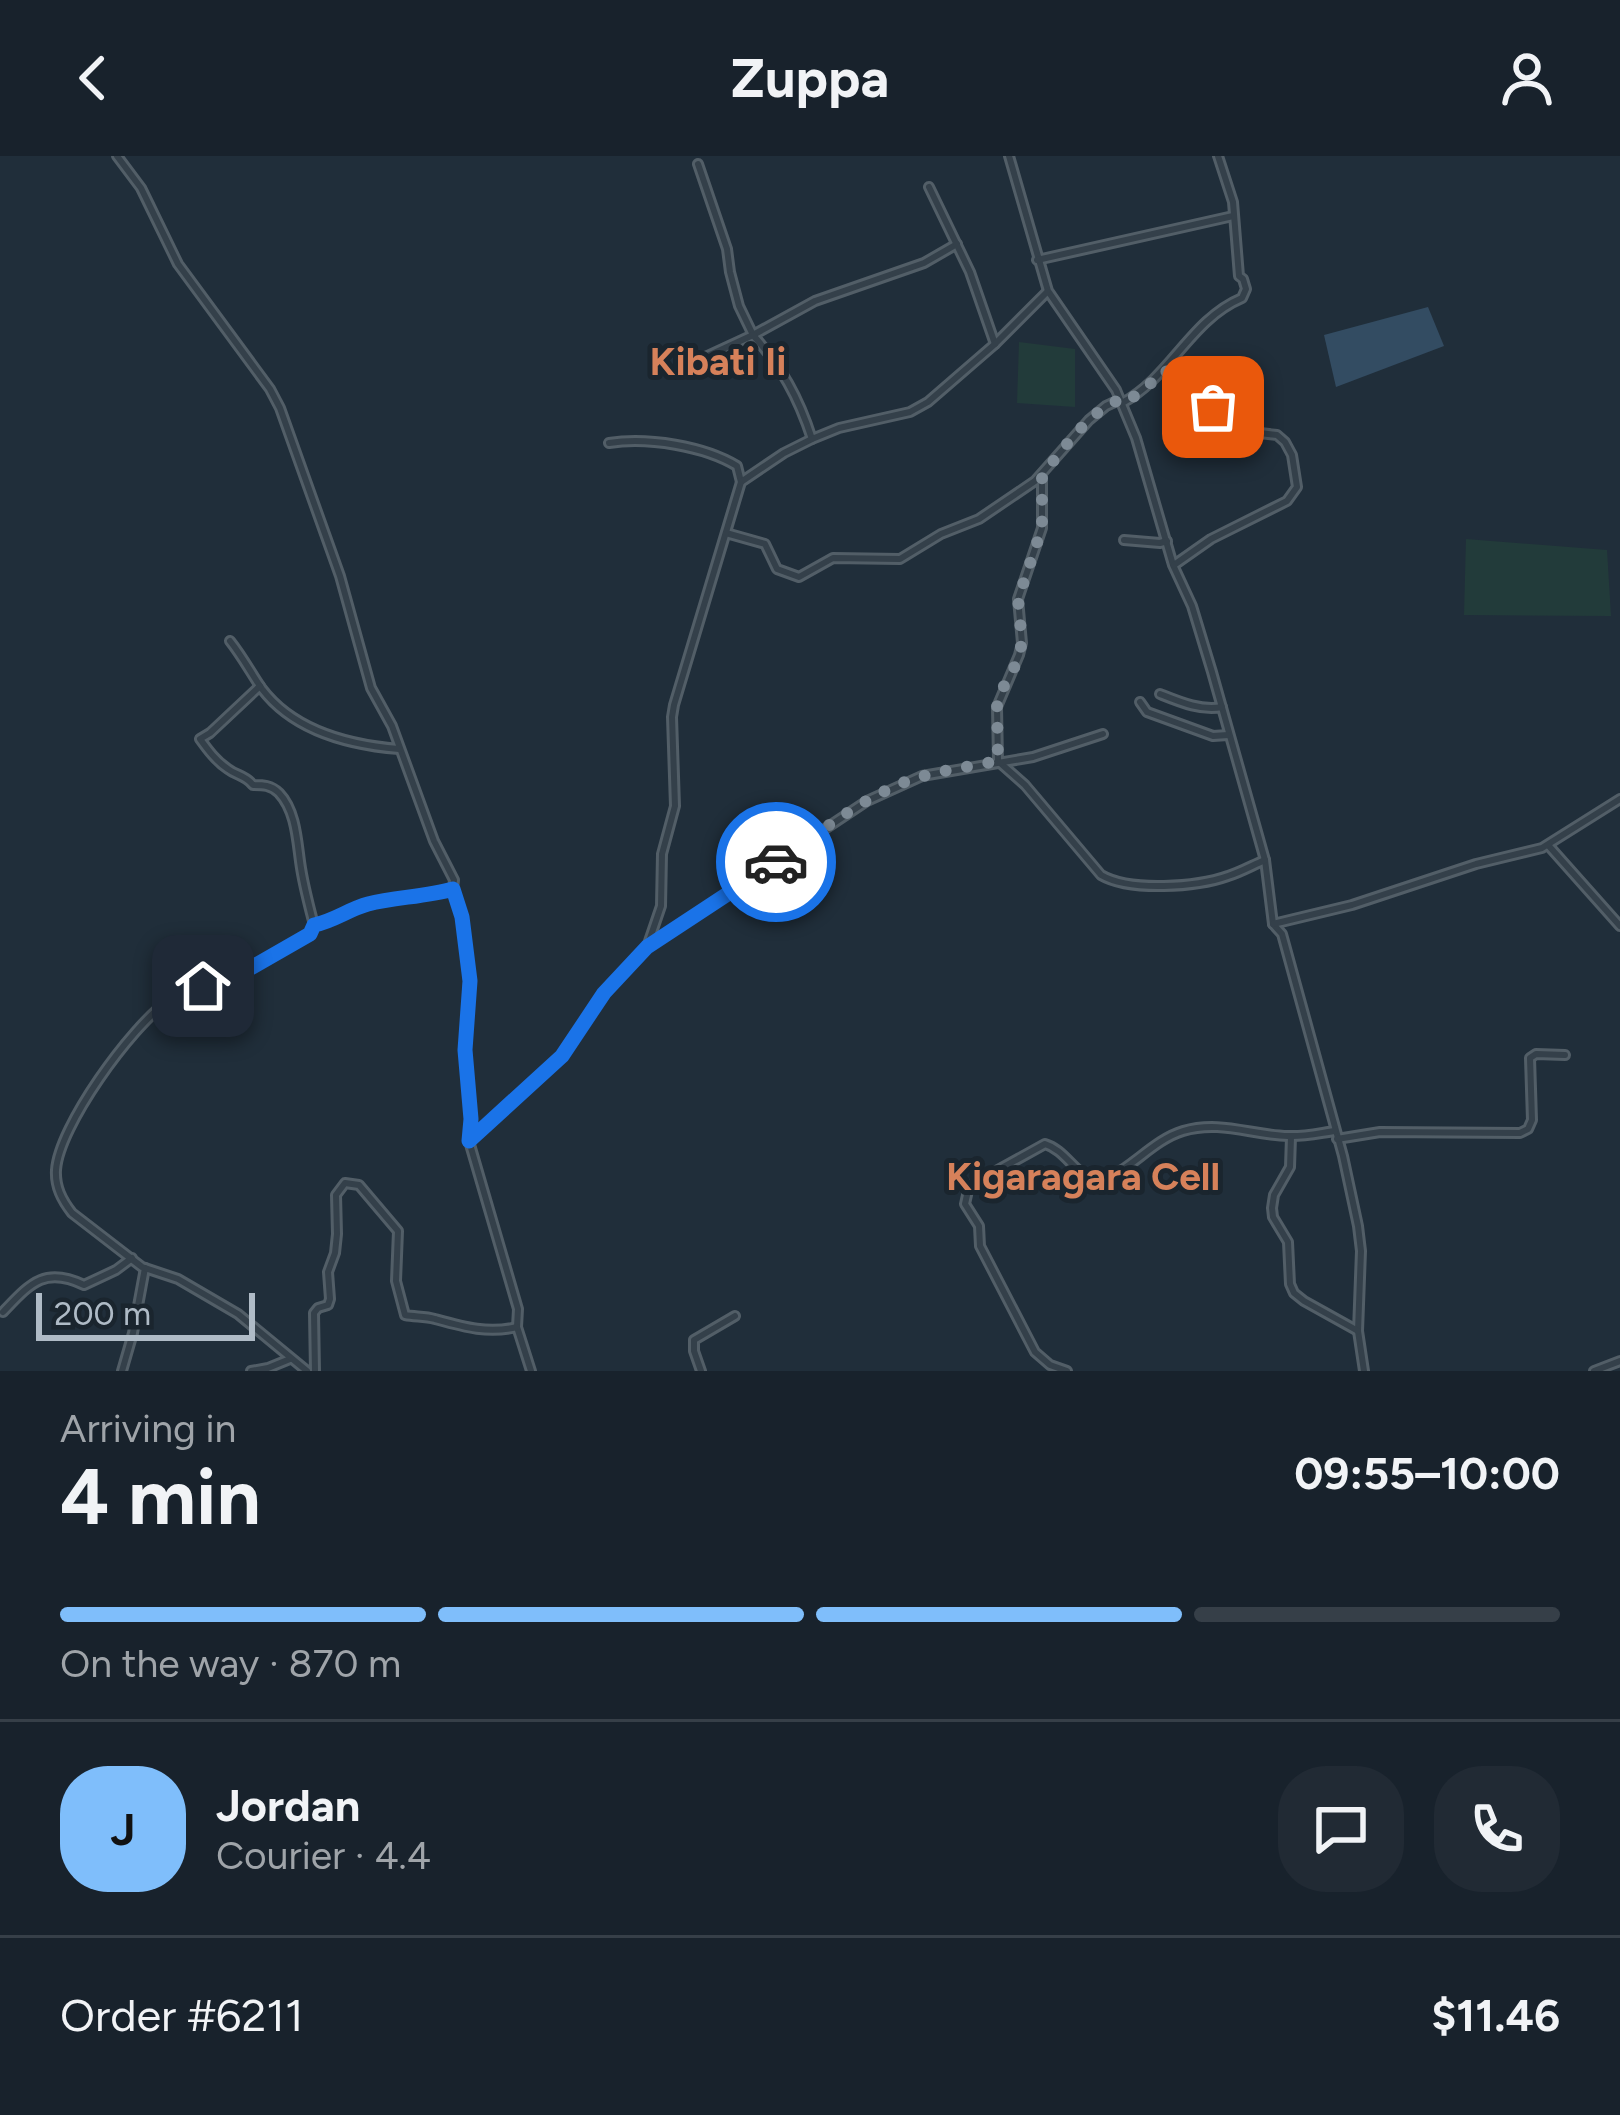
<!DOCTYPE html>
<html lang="en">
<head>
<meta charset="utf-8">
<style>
	body { margin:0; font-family:Figtree,sans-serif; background:#212a34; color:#f1f3f6; height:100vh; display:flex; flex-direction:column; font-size:45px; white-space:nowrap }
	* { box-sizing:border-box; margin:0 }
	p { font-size:39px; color:#9fa4a9 }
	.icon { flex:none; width:66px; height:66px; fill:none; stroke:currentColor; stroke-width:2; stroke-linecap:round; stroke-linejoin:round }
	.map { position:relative; height:1215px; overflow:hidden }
	.panel { display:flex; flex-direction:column; background:#18222c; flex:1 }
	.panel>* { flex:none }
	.scale { position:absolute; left:36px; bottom:30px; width:219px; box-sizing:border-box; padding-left:12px; border:6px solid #afbbc6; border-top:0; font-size:33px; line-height:42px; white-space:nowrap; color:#afbbc6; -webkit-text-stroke:9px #1a252e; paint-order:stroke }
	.pin { position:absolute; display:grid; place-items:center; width:102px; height:102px; color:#fff; margin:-51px; border-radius:24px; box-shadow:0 6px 18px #0006 }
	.courier { position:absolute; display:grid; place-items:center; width:120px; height:120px; margin:-60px; border:9px solid #1a73e8; border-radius:50%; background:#fff; color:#222; box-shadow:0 3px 15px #0007 }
	.headline em { font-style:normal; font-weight:700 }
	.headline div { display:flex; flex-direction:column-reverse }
	.headline { display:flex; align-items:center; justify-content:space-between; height:204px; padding:0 60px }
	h1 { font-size:78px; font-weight:700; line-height:90px }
	.bar { display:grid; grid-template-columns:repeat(4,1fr); gap:18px 12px; align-content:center; height:144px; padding:0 60px }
	.bar i { height:15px; border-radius:9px; background:#363f48 }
	.bar .active { background:#7fbefb }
	.bar p { grid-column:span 4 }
	.line { display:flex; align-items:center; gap:30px; padding:0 60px; border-top:3px solid #363f48 }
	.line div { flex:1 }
	.round { display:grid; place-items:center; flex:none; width:126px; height:126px; border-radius:48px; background:#212a34 }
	header { display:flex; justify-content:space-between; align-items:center; height:156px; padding:0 60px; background:#18222c; font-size:54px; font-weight:700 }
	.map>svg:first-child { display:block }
	.green { fill:#223b3a }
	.water { fill:#334c62 }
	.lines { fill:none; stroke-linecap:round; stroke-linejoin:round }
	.street-casing { stroke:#525e67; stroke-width:12 }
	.street { stroke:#34404a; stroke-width:6 }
	.done { stroke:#7d8a95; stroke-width:12; stroke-dasharray:0 21.6 }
	.route { stroke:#1a73e8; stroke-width:15 }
	.labels { text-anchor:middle; stroke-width:10; stroke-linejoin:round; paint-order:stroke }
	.quarter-label { font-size:39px; font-weight:bold; fill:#d6815a; stroke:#1a252e }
</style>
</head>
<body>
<header><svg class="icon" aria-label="back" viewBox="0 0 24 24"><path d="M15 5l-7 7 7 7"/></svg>Zuppa<svg class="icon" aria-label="person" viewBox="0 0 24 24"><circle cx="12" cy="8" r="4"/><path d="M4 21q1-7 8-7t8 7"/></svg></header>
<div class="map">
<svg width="1620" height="1215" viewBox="0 0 1620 1215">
	<rect width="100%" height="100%" fill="#202e3a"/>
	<g class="green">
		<path d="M1019,186l56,7v58l-58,-4z"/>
		<path d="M1466,383l141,11 4,66 -147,-1z"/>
	</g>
	<path class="water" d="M1428,151l16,39 -108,41 -12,-52z"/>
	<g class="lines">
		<g class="street-casing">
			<g id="street">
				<path d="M117,0l24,32 37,76 92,125 10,19 60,168 31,112 21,38 42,115 20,39 -1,9 9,28 7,64 -4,69 6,69 -2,22 49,168 -1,18 14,44"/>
				<path d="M1009,0l39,135 68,99 20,48 37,127 19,41 20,66 53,188 8,64 9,10 61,222 15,70 3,25 -3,80 6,40"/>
				<path d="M698,8l29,85 3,23 9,34 14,29 62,-34 109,-38 33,-19"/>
				<path d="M929,31l41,85 25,72"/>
				<path d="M1037,104l196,-44"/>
				<path d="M1164,215l46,29 18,40 13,2 19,-9 17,2 8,7 7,13 5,32 -10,14 -76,38 -37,26"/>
				<path d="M673,216l80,-37c29,33 45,61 59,104"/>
				<path d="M1122,247c49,-26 68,-83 120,-105l4,-9 -3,-10 -4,-3 -6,-74 -15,-46"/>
				<path d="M609,287c39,-6 95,3 128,23l4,16"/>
				<path d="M1042,319v53l-24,71 4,44 -3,12 -22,52 1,54 27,24 76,90c29,17 96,12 127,1 13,-4 25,-11 37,-16"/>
				<path d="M726,377l39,11 12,25 22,8 34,-19 67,1 41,-25 38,-15 56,-38 54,-61 17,-14 13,-6"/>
				<path d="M1124,384l36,3 7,-2"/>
				<path d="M230,485c12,15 21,32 32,48 32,42 87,56 137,60"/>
				<path d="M260,530l-50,47 -10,6c8,11 16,22 28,30 9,7 17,6 25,16 10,0 18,0 26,8 18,19 18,51 22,75 3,19 8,38 13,57"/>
				<path d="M1160,538c20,8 41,17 62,13"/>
				<path d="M1140,546l7,10 66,24 15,-1"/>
				<path d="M1548,689l72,81"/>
				<path d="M1273,768l79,-19 124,-41 66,-16 78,-49"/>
				<path d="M647,791l220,-146 55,-25 111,-19 70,-23"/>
				<path d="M1291,981l-1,30 -16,28 -2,13 1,9 15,25 2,42 4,9 10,8 54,30"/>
				<path d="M472,983l90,-83 43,-63 42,-46 14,-41 1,-52 13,-48 -3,-89 2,-12 67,-223 43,-29 28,-14 27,-11 71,-16 18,-10 67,-58 52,-52"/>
				<path d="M1337,983l43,-7 140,1 8,-4 4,-9 -2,-62 6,-4 29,1"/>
				<path d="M3,1156c27,-28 41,-46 81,-27l32,-15 16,-12"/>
				<path d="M122,1215l11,-38 12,-65"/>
				<path d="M251,1215l17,-3 22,-9"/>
				<path d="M307,1215l-69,-57 -60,-35 -36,-12 -70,-54c-10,-13 -17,-26 -16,-43 3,-44 75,-143 111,-168 24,-16 53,-19 78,-31 23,-10 43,-26 65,-38l4,-8c20,-4 35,-15 54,-21 27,-7 57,-7 85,-15"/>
				<path d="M315,1215l-1,-58 4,-5 10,-3 2,-6 -2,-27 7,-19 2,-19 -1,-39 9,-12 14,2 39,46 -2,50 9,34c10,2 20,1 30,4 29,8 53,15 82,8"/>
				<path d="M701,1215l-7,-20v-11l41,-24"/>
				<path d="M1067,1215l-17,-6 -15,-13 -55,-106 -1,-20 -14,-22 4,-18 76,-42c23,7 31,35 56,37 30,-11 52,-41 82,-50 37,-11 68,4 105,5 15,1 32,-3 47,-5"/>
				<path d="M1594,1215l26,-10"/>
			</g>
		</g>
		<use href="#street" class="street"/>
	</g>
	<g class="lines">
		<path class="done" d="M776,706c42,-28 83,-62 129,-80 29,-11 63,-15 93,-21l-1,-54 1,-10 18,-33 6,-21 -4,-44 24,-71v-53c22,-26 44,-61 77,-75l3,3 20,-11 22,-22 41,25 8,12"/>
		<path class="route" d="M203,830l39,-13 68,-39 4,-9c20,-4 35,-16 54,-21 27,-7 57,-7 85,-15l9,28 8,64 -5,69 6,69 -2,22 93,-85 42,-63 43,-46 129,-85"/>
	</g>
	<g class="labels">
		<g class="quarter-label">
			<text x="718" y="219">Kibati Ii</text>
			<text x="1083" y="1034">Kigaragara Cell</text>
		</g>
	</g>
</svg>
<div class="scale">200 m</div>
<div class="pin" style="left:1213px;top:251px;background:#ea580c"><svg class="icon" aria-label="bag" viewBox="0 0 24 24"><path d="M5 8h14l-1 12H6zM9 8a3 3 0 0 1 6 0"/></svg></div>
<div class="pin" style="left:203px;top:830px;background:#1f2937"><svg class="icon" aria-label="home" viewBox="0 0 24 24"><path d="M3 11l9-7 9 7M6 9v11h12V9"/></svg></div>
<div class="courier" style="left:776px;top:706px"><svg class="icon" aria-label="car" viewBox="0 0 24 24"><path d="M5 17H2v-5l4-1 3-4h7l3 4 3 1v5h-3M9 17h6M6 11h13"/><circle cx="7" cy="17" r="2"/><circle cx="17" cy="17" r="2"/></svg></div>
</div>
<section class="panel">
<div class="headline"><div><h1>4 min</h1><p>Arriving in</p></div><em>09:55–10:00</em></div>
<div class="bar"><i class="active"></i><i class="active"></i><i class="active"></i><i></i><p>On the way · 870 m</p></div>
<div class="line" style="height:216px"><b class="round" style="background:#7fbefb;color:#111">J</b><div><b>Jordan</b><p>Courier · 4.4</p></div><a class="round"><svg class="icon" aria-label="chat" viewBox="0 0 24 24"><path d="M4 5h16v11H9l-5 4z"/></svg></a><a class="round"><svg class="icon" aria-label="phone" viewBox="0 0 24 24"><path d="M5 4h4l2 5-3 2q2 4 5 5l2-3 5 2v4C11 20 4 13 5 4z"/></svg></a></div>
<div class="line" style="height:156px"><div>Order #6211</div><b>$11.46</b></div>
</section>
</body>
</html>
